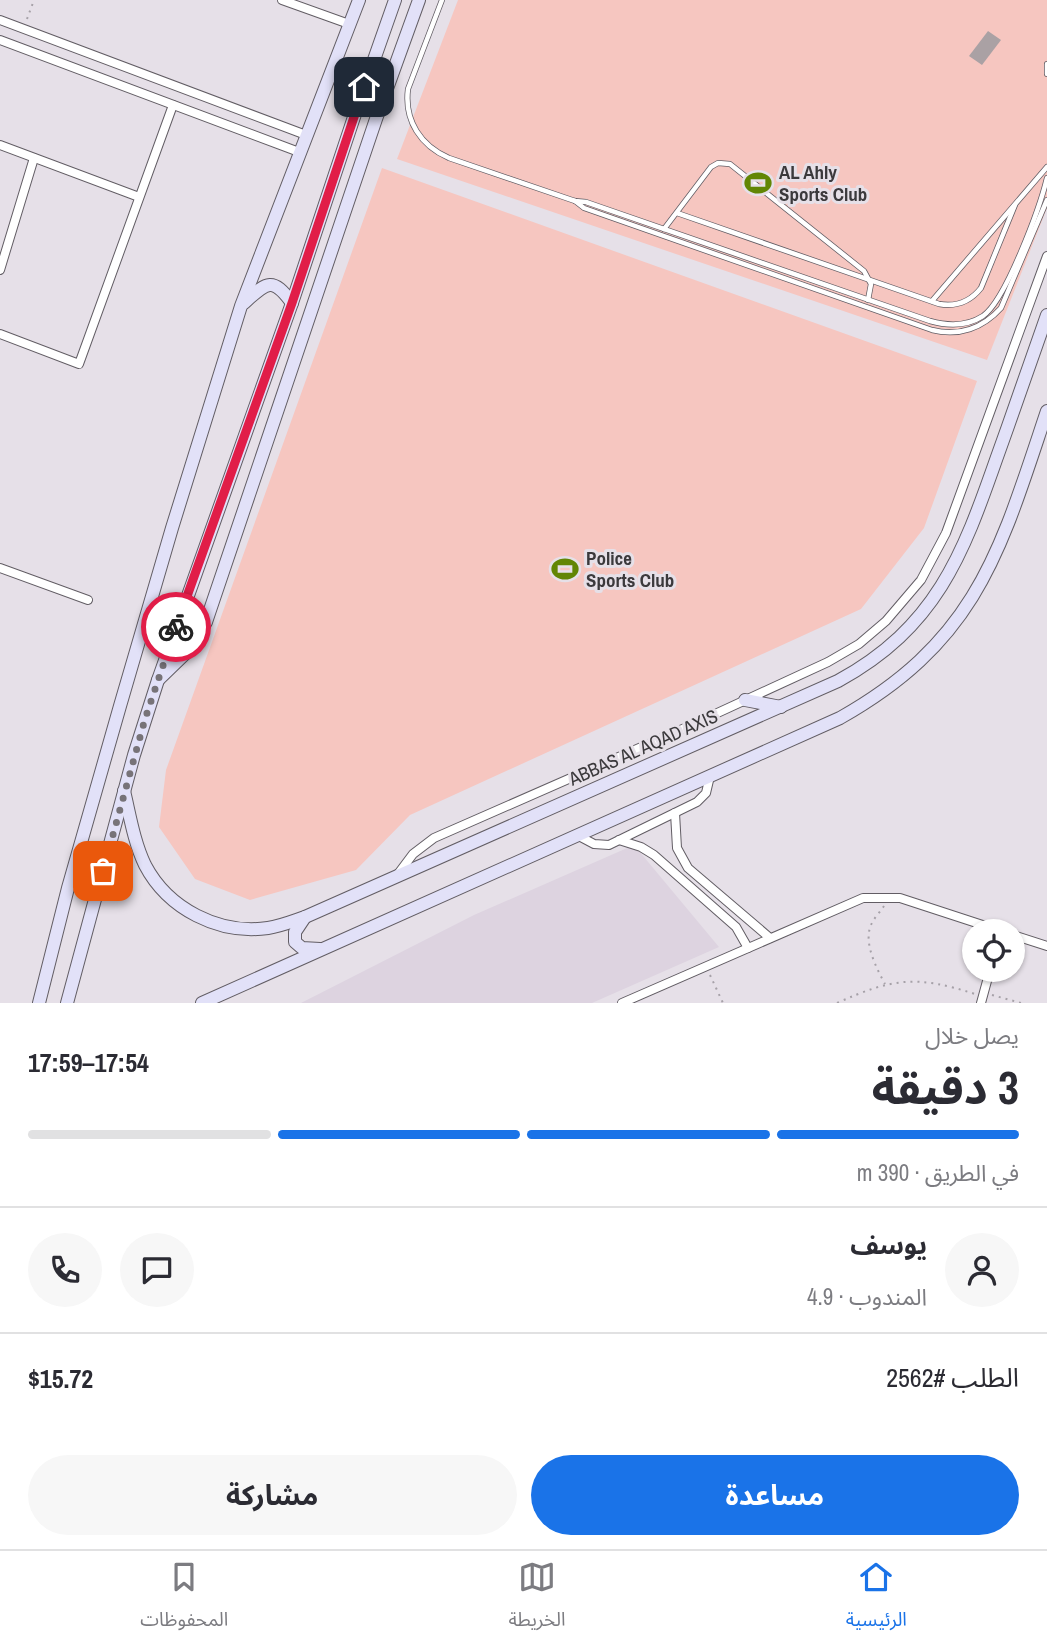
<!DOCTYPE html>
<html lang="ar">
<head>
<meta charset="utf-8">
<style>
	body { margin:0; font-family:"Archivo Narrow","Noto Sans Arabic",sans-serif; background:#f7f7f7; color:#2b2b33; direction:rtl; height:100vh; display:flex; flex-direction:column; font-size:26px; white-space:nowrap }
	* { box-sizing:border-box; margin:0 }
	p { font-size:23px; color:#7c7c81 }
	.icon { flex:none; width:38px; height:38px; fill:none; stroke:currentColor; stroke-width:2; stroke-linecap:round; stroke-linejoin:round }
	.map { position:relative; height:1003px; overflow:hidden; direction:ltr }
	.drawer { display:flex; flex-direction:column; background:#fff; flex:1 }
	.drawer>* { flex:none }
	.fabs { position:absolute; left:962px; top:919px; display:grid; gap:14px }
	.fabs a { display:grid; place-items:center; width:63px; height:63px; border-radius:50%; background:#fff; box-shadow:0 2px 5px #0004; font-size:35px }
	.pin { position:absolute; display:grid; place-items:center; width:60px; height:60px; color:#fff; margin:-30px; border-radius:14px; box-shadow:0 4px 10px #0006 }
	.courier { position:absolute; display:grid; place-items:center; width:70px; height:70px; margin:-35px; border:5px solid #e11d48; border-radius:50%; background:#fff; color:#222; box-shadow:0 2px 9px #0007 }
	.headline em { font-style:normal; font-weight:700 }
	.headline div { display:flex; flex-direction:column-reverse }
	.headline { display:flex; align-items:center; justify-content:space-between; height:119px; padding:0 28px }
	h1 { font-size:46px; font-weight:700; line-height:52px }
	.bar { display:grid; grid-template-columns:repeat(4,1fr); gap:10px 7px; align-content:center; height:84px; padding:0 28px }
	.bar i { height:9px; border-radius:5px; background:#e1e1e2 }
	.bar .active { background:#1a73e8 }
	.bar p { grid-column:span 4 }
	.line { display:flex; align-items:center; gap:18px; padding:0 28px; border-top:2px solid #e1e1e2 }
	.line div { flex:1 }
	.round { display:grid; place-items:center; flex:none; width:74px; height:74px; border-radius:37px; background:#f7f7f7 }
	.cta { display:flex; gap:14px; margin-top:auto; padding:14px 28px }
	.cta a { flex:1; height:80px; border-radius:42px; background:#1a73e8; color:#fff; font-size:28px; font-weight:700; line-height:80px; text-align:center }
	.cta a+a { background:#f7f7f7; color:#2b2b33 }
	.tabs { display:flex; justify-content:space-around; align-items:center; height:98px; border-top:2px solid #e1e1e2; background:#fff; font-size:19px; color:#7c7c81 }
	.tabs a { display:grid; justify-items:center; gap:4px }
	.tabs .active { color:#1a73e8 }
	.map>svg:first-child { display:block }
	.built { fill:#ddd3e0 }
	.green { fill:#f6c6c0 }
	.building { fill:#aaa1a4 }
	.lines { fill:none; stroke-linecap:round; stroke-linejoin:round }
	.lane-casing { stroke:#625d64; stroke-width:6 }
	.street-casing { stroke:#625d64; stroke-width:10 }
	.secondary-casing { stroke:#625d64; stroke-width:14 }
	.path { stroke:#a6a1a8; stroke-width:2; stroke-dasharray:2 5; stroke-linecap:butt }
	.lane { stroke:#fff; stroke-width:4.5 }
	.street { stroke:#fff; stroke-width:8 }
	.secondary { stroke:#e2e1f8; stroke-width:12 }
	.done { stroke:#777378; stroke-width:7; stroke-dasharray:0 12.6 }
	.route { stroke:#e11d48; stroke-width:9 }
	.labels { text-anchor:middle; stroke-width:6; stroke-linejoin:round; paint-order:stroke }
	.poi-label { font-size:19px; font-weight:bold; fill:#3b393c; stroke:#e6e0e8; text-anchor:start }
	.street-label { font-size:19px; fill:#3b393c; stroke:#e6e0e8 }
</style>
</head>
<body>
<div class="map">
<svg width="1047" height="1003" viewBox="0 0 1047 1003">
	<rect width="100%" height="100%" fill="#e6e0e8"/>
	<path class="built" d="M634,845l85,102 -127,56h-291l173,-88z"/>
	<g class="green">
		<path d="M458,0h589v208l-60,152 -590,-201z"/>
		<path d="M382,168l595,213 -53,147 -63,81 -451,206 -54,55 -106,30 -55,-21 -36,-52 7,-57z"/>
	</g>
	<path class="building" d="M988,31l13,9 -19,25 -13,-9z"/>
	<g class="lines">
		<g class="lane-casing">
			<g id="lane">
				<path d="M442,0l-34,89c-4,32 13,57 41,69l126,43 11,1 344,119c18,5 36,6 53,-5 23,-16 57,-109 64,-138"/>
				<path d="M1047,64v10"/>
				<path d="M575,201l9,7 348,122c27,7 51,-2 69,-22l46,-108"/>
				<path d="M677,213l262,91c17,3 31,-2 42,-16l34,-83"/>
				<path d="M664,229l47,-62 7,-4 12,1 134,107 7,13 -3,16"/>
				<path d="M932,301l115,-134"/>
			</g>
		</g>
		<g class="street-casing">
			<g id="street">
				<path d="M282,0l67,24"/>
				<path d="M0,20l306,115"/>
				<path d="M0,40l299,112"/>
				<path d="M0,145l139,52"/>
				<path d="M0,270l34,-112"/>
				<path d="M0,334l79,30 94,-259"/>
				<path d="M0,568l88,32"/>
				<path d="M675,813l2,35 11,20 82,70"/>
				<path d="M577,835l17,9 15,1 88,-43 9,-9 4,-17"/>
				<path d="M619,840l22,7 13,8 82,72 12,21"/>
				<path d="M398,874l15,-20 21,-16 253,-111 141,-65 31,-18 27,-23 35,-41 25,-47 101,-277"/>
				<path d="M1013,935l34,11"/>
				<path d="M622,1003l241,-105h37l101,33"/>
				<path d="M981,1003l9,-33"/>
			</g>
		</g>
		<g class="secondary-casing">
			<g id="secondary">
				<path d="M244,303c22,-20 28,-28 48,0"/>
				<path d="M158,680l33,-32 15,-26 170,-503 43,-119"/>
				<path d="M745,700l36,7"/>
				<path d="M124,791c6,25 10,51 21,74 23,44 74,70 123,63 13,-2 25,-7 37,-11l533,-236c98,-54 124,-124 159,-224 17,-47 33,-94 50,-142"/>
				<path d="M305,917l-10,15v10l7,6 18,1"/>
				<path d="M39,1003l29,-115 52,-182 52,-178 69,-222 118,-306"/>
				<path d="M67,1003l67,-248 24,-75 134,-377 64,-192 39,-111"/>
				<path d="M202,1003l638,-285c138,-78 160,-167 207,-307"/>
			</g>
		</g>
		<g class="path">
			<path d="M27,19l7,-19"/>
			<path d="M884,906c-4,6 -10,12 -13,19 -8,18 6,44 14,59"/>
			<path d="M710,975l13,28"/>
			<path d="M992,995l29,8"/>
			<path d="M837,1003c56,-25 79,-28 138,-9"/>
		</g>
		<use href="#lane" class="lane"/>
		<use href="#street" class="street"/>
		<use href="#secondary" class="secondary"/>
	</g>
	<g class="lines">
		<path class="done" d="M103,871l42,-152 31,-92"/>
		<path class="route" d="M176,627l116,-324 72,-216"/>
	</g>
	<defs>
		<g id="stadium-bare" transform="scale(2.1)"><path d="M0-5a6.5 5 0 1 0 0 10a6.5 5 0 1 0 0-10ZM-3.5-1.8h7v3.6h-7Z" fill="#628604" stroke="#e6e0e8" stroke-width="2.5" paint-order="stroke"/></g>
	</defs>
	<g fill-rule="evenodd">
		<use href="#stadium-bare" x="758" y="183"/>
		<use href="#stadium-bare" x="565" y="569"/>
	</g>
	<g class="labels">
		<g class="poi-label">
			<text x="779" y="179">AL Ahly<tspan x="779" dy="22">Sports Club</tspan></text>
			<text x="586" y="565">Police<tspan x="586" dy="22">Sports Club</tspan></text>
		</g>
		<g class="street-label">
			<text transform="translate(643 747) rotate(-24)" y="7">ABBAS AL AQAD AXIS</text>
		</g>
	</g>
</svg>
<div class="fabs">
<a><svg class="icon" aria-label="locate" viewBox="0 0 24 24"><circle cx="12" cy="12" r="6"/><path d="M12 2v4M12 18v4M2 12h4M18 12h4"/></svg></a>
</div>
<div class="pin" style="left:103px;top:871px;background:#ea580c"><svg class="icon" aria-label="bag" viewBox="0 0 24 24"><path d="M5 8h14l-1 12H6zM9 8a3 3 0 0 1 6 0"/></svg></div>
<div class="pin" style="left:364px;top:87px;background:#1f2937"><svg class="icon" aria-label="home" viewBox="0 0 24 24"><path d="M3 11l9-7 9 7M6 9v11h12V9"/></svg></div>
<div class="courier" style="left:176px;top:627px"><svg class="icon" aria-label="bike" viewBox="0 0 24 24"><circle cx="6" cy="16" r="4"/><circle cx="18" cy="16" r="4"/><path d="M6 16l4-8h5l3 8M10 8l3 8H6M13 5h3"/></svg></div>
</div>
<section class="drawer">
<div class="headline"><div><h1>3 دقيقة</h1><p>يصل خلال</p></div><em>17:54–17:59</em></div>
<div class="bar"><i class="active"></i><i class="active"></i><i class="active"></i><i></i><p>في الطريق · 390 m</p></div>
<div class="line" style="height:126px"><a class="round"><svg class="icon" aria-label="person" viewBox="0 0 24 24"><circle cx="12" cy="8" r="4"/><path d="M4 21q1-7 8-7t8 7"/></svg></a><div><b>يوسف</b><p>المندوب · 4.9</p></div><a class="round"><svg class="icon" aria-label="chat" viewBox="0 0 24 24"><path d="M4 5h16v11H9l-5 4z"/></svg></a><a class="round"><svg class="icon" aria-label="phone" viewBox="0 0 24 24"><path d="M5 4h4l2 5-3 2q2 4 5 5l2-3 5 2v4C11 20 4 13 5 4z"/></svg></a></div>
<div class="line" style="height:91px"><div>الطلب #2562</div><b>$15.72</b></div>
<div class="cta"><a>مساعدة</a><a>مشاركة</a></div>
</section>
<nav class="tabs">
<a class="active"><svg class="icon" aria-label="home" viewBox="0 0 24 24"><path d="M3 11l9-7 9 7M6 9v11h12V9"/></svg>الرئيسية</a>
<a><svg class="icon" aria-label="map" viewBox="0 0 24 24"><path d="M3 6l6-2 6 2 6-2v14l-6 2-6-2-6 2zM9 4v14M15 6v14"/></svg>الخريطة</a>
<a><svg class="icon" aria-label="saved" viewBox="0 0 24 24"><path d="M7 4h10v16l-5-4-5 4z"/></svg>المحفوظات</a>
</nav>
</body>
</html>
